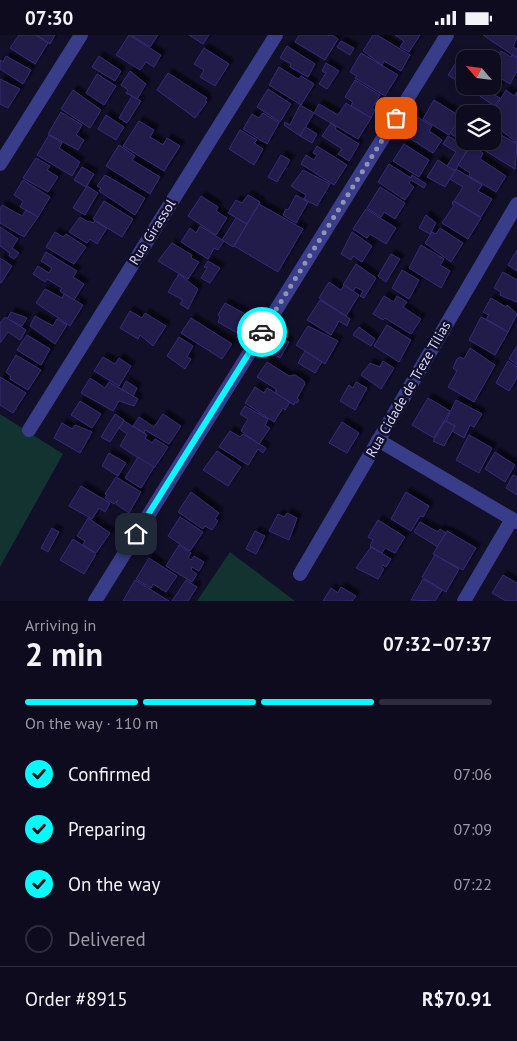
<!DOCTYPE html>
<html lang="en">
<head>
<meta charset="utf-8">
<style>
	body { margin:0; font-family:"PT Sans",sans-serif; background:#171428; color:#f1f3f6; height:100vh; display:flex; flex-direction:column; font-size:19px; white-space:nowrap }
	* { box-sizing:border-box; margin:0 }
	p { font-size:16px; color:#9b9ba4 }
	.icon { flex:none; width:28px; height:28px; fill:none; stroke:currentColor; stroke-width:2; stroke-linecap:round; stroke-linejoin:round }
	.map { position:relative; height:566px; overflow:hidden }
	.panel { display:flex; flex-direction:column; background:#0e0b1f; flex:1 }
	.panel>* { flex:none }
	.needle { width:32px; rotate:298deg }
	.tools { position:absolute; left:456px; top:15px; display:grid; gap:10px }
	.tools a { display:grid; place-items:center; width:45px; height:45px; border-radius:10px; background:#0e0b1f; box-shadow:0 2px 8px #0003,0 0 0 1px #2e2b3d; font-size:25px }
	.pin { position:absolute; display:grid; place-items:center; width:42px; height:42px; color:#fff; margin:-21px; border-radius:10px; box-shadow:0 2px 8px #0006 }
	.courier { position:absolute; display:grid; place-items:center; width:50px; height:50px; margin:-25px; border:4px solid #03fbff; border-radius:50%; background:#fff; color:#222; box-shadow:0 1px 6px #0007 }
	.head em { font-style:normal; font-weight:700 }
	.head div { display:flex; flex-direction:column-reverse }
	.head { display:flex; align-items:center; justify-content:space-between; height:85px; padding:0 25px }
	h1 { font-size:32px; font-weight:700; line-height:38px }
	.bar { display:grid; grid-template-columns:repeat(4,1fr); gap:8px 5px; align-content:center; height:60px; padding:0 25px }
	.bar i { height:6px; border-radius:4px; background:#2e2b3d }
	.bar .on { background:#03fbff }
	.bar p { grid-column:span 4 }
	.line { display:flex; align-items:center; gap:12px; padding:0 25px; border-top:1px solid #2e2b3d }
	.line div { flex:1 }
	ol { padding:0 25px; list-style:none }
	li { display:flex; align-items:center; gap:15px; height:55px }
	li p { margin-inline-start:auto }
	li .icon { padding:5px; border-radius:50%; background:#03fbff; color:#111; stroke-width:4 }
	li:last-child { color:#9b9ba4 }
	li i { width:28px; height:28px; border:2px solid #2e2b3d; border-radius:50% }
	.status { display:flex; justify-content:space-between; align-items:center; height:35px; padding:0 25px; background:#0e0b1f; direction:ltr }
	.status svg { height:14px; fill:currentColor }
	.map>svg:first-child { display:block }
	.green { fill:#12332f }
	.building { fill:#211b4b; stroke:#352c77; filter:url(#shadow) }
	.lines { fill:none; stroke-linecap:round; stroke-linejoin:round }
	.minor { stroke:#393d89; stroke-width:14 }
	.done { stroke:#9391b4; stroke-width:5; stroke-dasharray:0 9 }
	.route { stroke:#03fbff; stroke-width:6 }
	.labels { text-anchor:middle; stroke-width:5; stroke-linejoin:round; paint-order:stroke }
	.street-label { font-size:14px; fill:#d9d7ff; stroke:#120f29 }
</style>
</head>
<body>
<div class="status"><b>07:30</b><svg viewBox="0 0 49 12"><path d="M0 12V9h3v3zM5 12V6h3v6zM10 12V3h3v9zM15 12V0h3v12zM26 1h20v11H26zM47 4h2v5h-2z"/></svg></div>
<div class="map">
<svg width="517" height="566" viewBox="0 0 517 566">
	<defs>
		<filter id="shadow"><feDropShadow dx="4.5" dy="-4.5" stdDeviation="1" flood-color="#0009"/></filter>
	</defs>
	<rect width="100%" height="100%" fill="#120f29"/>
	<g class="green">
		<path d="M0,379l63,40 -63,113z"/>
		<path d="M230,517l65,49h-98z"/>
	</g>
	<g class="building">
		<path d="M19,0h16l13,8 -13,21 -25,-16z"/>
		<path d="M37,0h18l-5,9z"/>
		<path d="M129,0l32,20 -7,12 -8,-5 -6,8 -24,-15z"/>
		<path d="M131,0h27l-8,12z"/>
		<path d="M189,0h20l-6,9z"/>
		<path d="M299,0h33l6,4 -13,21 -30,-18z"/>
		<path d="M373,0h4l33,20 -9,16 -17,-10 -2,4 -19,-14z"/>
		<path d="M395,0h25l-11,17 -9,-5 4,-6z"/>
		<path d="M483,0h30l4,2 -4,10 4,2v9z"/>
		<path d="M341,6l13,7 -4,7 -13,-8z"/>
		<path d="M287,11l28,18 -7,13 -18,-10 1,-3 -11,-6z"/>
		<path d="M204,13l25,16 -14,22 -15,-9 4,-7 -10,-6z"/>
		<path d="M501,16l10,6 1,-2 5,3v13l-7,13 -18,-11v-9z"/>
		<path d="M361,18l37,22 -13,21 -30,-18 2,-2 -7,-4z"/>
		<path d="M6,21l25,14 -8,14 -23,-15v-9l3,2z"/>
		<path d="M99,21l22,15 -6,10 -23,-14z"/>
		<path d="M459,23l6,4v24l-17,-11z"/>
		<path d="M326,28l13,8 -12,18 -8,-5 7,-11 -4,-2z"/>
		<path d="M279,32l19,12 3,-3 13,8 -13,21 -32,-20z"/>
		<path d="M130,36l16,13 -9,15 -11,-6 2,-3 -7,-5z"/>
		<path d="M168,38l39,25 -2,3 2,1 -12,16 -38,-28z"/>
		<path d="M97,39l19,12 -12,19 -18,-12z"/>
		<path d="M0,44l20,10 -12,19 -8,-4z"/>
		<path d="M355,45l25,15 -8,13 3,2 -4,8 -20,-12 2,-4 -8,-5z"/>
		<path d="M492,47l8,4 -6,9 6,3 -6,8 -28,-20h26z"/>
		<path d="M268,54l23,15 -11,18 -23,-15z"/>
		<path d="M73,55l28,20 -11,18 -29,-19z"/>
		<path d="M506,55l8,6 3,-4v51l-16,-13 -2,2 -5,-4 2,-2 -4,-3 -1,-9z"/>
		<path d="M132,61l9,5 -14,22 -8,-5z"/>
		<path d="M434,65l27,17 -12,18 -26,-16z"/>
		<path d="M346,68l25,15 -13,21 -44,-26 5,-9 19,11z"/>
		<path d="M300,70l14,8 -14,23 -16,-11 1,-3 5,3z"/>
		<path d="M61,77l21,13 -6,10 8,5 -6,10 -30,-16z"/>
		<path d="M263,78l16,10 -12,21 -24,-15 9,-15 7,4z"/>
		<path d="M106,80l18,12 -8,13 -18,-11z"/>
		<path d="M414,80l18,11 -3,5 13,9 -9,13 -30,-19z"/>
		<path d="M462,81l3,2v23h8l-4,5 -19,-13z"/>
		<path d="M139,86l15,9 -4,7 13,8 4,-7 13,8 -16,25 -41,-25z"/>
		<path d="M331,88l5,4 -1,2 24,15 -10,17 -11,-7 4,-5 -20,-13z"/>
		<path d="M305,92l12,7 -5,9 -12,-7z"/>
		<path d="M240,95l17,10 -3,3 9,6 -9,16 -25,-16z"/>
		<path d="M492,95l25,14 -2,25 -39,-24 -1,3 -5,-3 3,-4h19z"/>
		<path d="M49,100l13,8 -3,5 21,14 -8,14 -35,-21z"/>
		<path d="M448,101l20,12 -13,23 -8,-5 9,-14 -13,-8z"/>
		<path d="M404,109l25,16 -10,17 -26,-16z"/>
		<path d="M119,110l16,11 -3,4 28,17 -10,17 -44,-28z"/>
		<path d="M471,110l12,8 -3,6 26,17 -10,16 -27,-16 1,-3 -12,-8z"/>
		<path d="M317,111l30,19 -13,20 -33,-21 5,-9 8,5 3,-5 -4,-2z"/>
		<path d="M281,120l9,5 -13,22 -9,-5z"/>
		<path d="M36,123l14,8 -3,4 11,7 -10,15 -25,-14z"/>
		<path d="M438,125l17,11 -10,16 -18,-10z"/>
		<path d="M389,129l22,14 1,-3 14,9 -2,4 -13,-8 -2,3 5,4 -9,13 -27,-18z"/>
		<path d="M82,132l12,7 -8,13 -12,-7z"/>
		<path d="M456,134l26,16 -4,6 14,8 -11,18 -27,-16 9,-14 -13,-8z"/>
		<path d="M303,135l27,14 -13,22 -13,-7 2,-4 -15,-9z"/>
		<path d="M105,140l40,23 -10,17 -36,-24 2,-3 -4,-2z"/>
		<path d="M23,145l27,17 -12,20 -18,-10 3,-6 -9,-6z"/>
		<path d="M87,151l11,7 -13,22 -12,-7z"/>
		<path d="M380,152l25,16 -10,16 -11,-7 -3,5 -14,-9z"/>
		<path d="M248,160l12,7 -13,22 -19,-11 8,-13 6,3z"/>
		<path d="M296,160l12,7 -12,21 -13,-8 3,-6 2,1z"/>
		<path d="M201,161l17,11 -2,4 11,7 -11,17 -28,-19z"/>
		<path d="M104,166l29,18 -11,18 -29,-18z"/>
		<path d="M453,166l28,17 -13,21 -26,-16 12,-18 -2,-1z"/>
		<path d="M259,169l44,25 -25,43 -44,-26z"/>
		<path d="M2,170l20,11 4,-6 12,7 -14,20 -24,-14v-14z"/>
		<path d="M366,174l30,19 -10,16 -16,-10 -3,4 -14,-9z"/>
		<path d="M426,180l10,8 -6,11 -11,-6z"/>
		<path d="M80,182l8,5 1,-1 4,2 2,-2 12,7 -10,16 -7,-5 -3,4 -18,-11z"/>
		<path d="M236,183l11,6 -14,23 -11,-7z"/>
		<path d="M200,191l24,15 -6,9 -4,-2 -6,11 -27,-17 9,-14 6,5z"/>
		<path d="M0,192l18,12 -6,9 7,5 -5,6 -5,-3 1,-3 -10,-7z"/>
		<path d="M440,193l23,15 -12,19 -26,-19 7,-11 4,2z"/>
		<path d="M55,197l8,5 3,-3 20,13 -12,17 -28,-17z"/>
		<path d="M352,197l20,14 -10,16 -9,-6 -2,4 -10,-6z"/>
		<path d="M172,208l20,12 -1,3 8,4 -11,17 -30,-18z"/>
		<path d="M421,210l23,14 -4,6 10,6 -9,17 -32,-20z"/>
		<path d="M517,215v21l-9,-6z"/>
		<path d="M46,217l31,19 -4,6 11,7 -10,16 -14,-9 2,-3 -15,-9 -2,3 -12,-8 5,-8 11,7 3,-5 -11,-7z"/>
		<path d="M391,219l9,5 -14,23 -8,-6z"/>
		<path d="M0,223l12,8 -11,17 -1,-1z"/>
		<path d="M208,226l12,7 -10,15 -9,-5 6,-10 -3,-1z"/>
		<path d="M356,229l20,14 -12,20 -4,-2 3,-5 -7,-4 -3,4 -10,-6z"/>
		<path d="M402,235l17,10 -10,19 -17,-11z"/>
		<path d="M503,237l14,8v22l-17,-7 1,-3 -7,-4z"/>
		<path d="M179,239l19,15 -10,20 -8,-5 3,-4 -15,-8z"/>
		<path d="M329,247l12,8 3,-5 15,10 -13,21 -27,-18z"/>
		<path d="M45,254l17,9 2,-4 19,11 -13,21 -34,-23z"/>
		<path d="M384,261l10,6 3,-6 10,6 -4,5 18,12 -10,15 -26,-16 -2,2 -10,-6z"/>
		<path d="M491,263l15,9 1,-2 10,9 -9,18 -22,-13 3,-4 -6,-3z"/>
		<path d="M320,265l30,19 -3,7 -8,-5 -8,14 -24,-15z"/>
		<path d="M225,268l22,12 -8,19 -21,-12 2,-5 -2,-2z"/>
		<path d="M130,276l12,7 3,-5 21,13 -13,20 -13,-11 -2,4 -18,-11z"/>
		<path d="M11,277l16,6 -5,8 -15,-7z"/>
		<path d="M35,281l18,10 4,-7 10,6 -12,19 -25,-18z"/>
		<path d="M5,282l21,13 -6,10 -12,-8 -8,11v-20z"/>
		<path d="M481,282l27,15 -13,23 -26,-15z"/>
		<path d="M191,283l41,26 -10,15 -41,-26z"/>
		<path d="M387,290l24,15 -12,22 -25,-16z"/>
		<path d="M308,291l30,15 -13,23 -29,-19z"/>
		<path d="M359,292l16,12 -4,7 -18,-11z"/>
		<path d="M27,300l23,14 -9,16 -24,-15z"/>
		<path d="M179,302l14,9 -6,11 4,2 -6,10 -18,-13z"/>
		<path d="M282,302l7,5 -9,16 -8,-5z"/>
		<path d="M517,311v19l-8,-6z"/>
		<path d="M470,313l25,17 -21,37 -26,-15 9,-16 -4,-3 4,-9 3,-2 4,2z"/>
		<path d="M305,316l17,11 -7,11 -17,-10z"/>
		<path d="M16,320l25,15 -13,20 -18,-11 1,-2 -5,-5z"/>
		<path d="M103,322l12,7 4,-6 12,8 -12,20 -25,-15z"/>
		<path d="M383,326l11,7 -13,21 -20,-14 9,-12 10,4z"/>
		<path d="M508,326l9,6v11l-8,13 -13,-8z"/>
		<path d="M267,327l22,14 6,-1 9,6 1,3 -8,14 2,2 -2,3 -2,-1 -1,3 -18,-11v-5l-19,-12z"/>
		<path d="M0,342l26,16 -13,20 -13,-8z"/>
		<path d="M90,343l15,10 4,-6 29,17 -4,7 -15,-5 -6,10 -32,-18z"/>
		<path d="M126,346l11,7 -4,8 -11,-7z"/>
		<path d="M356,347l11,6 -12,22 -15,-9 9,-16 4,3z"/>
		<path d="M255,352l9,6 3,-5 23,14 -5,8 -2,-2 -9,14 -29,-19z"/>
		<path d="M428,363l22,13 -16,27 -22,-13z"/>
		<path d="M456,365l26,14 -8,13 -4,-2 -6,13 -12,-7 3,-5 -9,-5z"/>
		<path d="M80,366l21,13 -9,14 -21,-13z"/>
		<path d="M245,371l23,13 -3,6 5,3 -11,16 -18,-13 7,-12 -8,-5z"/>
		<path d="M115,379l9,6 -14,22 -9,-5z"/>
		<path d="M163,379l18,12 -12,18 -24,-14 -1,3 -11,-7 6,-9 15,10z"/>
		<path d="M124,386l23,14 -2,3 7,5 3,-4 13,8 -14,21 -34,-22 7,-12 -8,-6z"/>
		<path d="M445,386l10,5 -11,20 -11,-5z"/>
		<path d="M342,387l17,11 -12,20 -18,-10z"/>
		<path d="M62,388l10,6 3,-4 17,7 -12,21 -26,-15z"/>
		<path d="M230,396l10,6 3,-3 23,14 -3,5 -5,-4 -10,16 -29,-18z"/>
		<path d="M469,400l23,13 -13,25 -23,-13z"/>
		<path d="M217,416l24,16 -13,19 -25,-16z"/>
		<path d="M495,417l20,13 -10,17 -20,-13z"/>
		<path d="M109,418l17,10 -8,13 -16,-10z"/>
		<path d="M138,422l16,10 -13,21 -16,-10z"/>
		<path d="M513,440l4,2v18l-11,-7z"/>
		<path d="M116,442l25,15 -12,21 -13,-9 2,-4 -4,4 -9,-6 2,-3 -2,-1z"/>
		<path d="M81,451l29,17 -5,9 -6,-4 -7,11 -23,-13z"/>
		<path d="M191,457l28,21 -4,6 3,2 -6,9 -7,-4 -2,3 -25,-17z"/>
		<path d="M406,457l23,14 -6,11 -3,-1 -9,15 -20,-12z"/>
		<path d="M287,478l10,5 -8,22 -20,-9 9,-17 6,3z"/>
		<path d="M180,482l23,15 -13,19 -22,-15z"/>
		<path d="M88,483l22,15 -14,20 -13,-8 2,-4 -8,-5z"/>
		<path d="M378,485l27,17 -10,16 -10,-5 -3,5 -12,-7 3,-6 -5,-3z"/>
		<path d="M420,487l18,10 2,-3 6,4 -8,14 -24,-15z"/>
		<path d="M52,493l7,4 -11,20 -7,-4z"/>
		<path d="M255,496l10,5 -9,18 -10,-5z"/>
		<path d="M447,496l29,17 -13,22 -30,-16z"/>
		<path d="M73,504l23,15 -12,20 -24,-14z"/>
		<path d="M179,510l12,8 -3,5 3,2 3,-4 10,6 -5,9 -7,-4 -1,3 6,4 -5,8 -26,-16z"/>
		<path d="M371,512l20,12 -5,8 -3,-2 -2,2 3,2 -6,10 -22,-11z"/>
		<path d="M435,520l24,14 -13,23 -24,-15z"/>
		<path d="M149,523l28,18 -11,16 -13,-8 -2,4 -15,-9z"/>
		<path d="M503,540l14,8v18h-11l-14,-8z"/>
		<path d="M423,544l19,11 -7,11 -24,-1z"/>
		<path d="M135,545l34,21h-46z"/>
		<path d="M186,545l11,7 -9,14h-16z"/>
		<path d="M341,552l15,9 -4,5h-29l8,-13 7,5z"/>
	</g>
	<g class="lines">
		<g class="minor">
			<path d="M0,129l81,-129"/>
			<path d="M29,395l247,-395"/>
			<path d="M378,405l139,82"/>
			<path d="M300,539l217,-370"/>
			<path d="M95,566l352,-566"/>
			<path d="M464,566l48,-82"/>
		</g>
	</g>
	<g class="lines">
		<path class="done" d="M262,297l134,-214"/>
		<path class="route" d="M136,499l126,-202"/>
	</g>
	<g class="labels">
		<g class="street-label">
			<text transform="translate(152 197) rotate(-58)" y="5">Rua Girassol</text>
			<text transform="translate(408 354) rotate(-60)" y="5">Rua Cidade de Treze Tílias</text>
		</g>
	</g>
</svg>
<div class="tools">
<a><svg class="needle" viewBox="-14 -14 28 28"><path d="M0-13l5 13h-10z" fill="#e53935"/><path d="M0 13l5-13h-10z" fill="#9b9ba4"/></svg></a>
<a><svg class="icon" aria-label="layers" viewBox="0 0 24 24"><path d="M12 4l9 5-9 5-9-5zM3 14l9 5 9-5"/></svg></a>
</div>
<div class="pin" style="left:396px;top:83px;background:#ea580c"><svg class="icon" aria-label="bag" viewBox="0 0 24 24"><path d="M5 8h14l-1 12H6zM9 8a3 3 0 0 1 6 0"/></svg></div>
<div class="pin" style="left:136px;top:499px;background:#1f2937"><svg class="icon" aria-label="home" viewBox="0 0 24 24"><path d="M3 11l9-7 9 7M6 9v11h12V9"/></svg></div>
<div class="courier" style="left:262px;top:297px"><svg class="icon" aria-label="car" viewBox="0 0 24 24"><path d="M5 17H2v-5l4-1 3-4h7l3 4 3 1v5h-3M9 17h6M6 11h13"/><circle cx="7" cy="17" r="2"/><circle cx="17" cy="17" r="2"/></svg></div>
</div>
<section class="panel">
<div class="head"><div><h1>2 min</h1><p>Arriving in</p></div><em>07:32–07:37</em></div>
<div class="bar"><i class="on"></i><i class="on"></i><i class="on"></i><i></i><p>On the way · 110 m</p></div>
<ol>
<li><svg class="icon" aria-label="check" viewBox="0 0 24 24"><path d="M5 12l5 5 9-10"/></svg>Confirmed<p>07:06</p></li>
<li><svg class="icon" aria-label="check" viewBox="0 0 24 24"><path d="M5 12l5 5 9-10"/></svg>Preparing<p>07:09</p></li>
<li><svg class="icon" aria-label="check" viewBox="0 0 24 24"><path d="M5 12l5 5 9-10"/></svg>On the way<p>07:22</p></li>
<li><i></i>Delivered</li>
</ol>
<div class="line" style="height:65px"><div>Order #8915</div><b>R$70.91</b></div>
</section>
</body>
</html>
